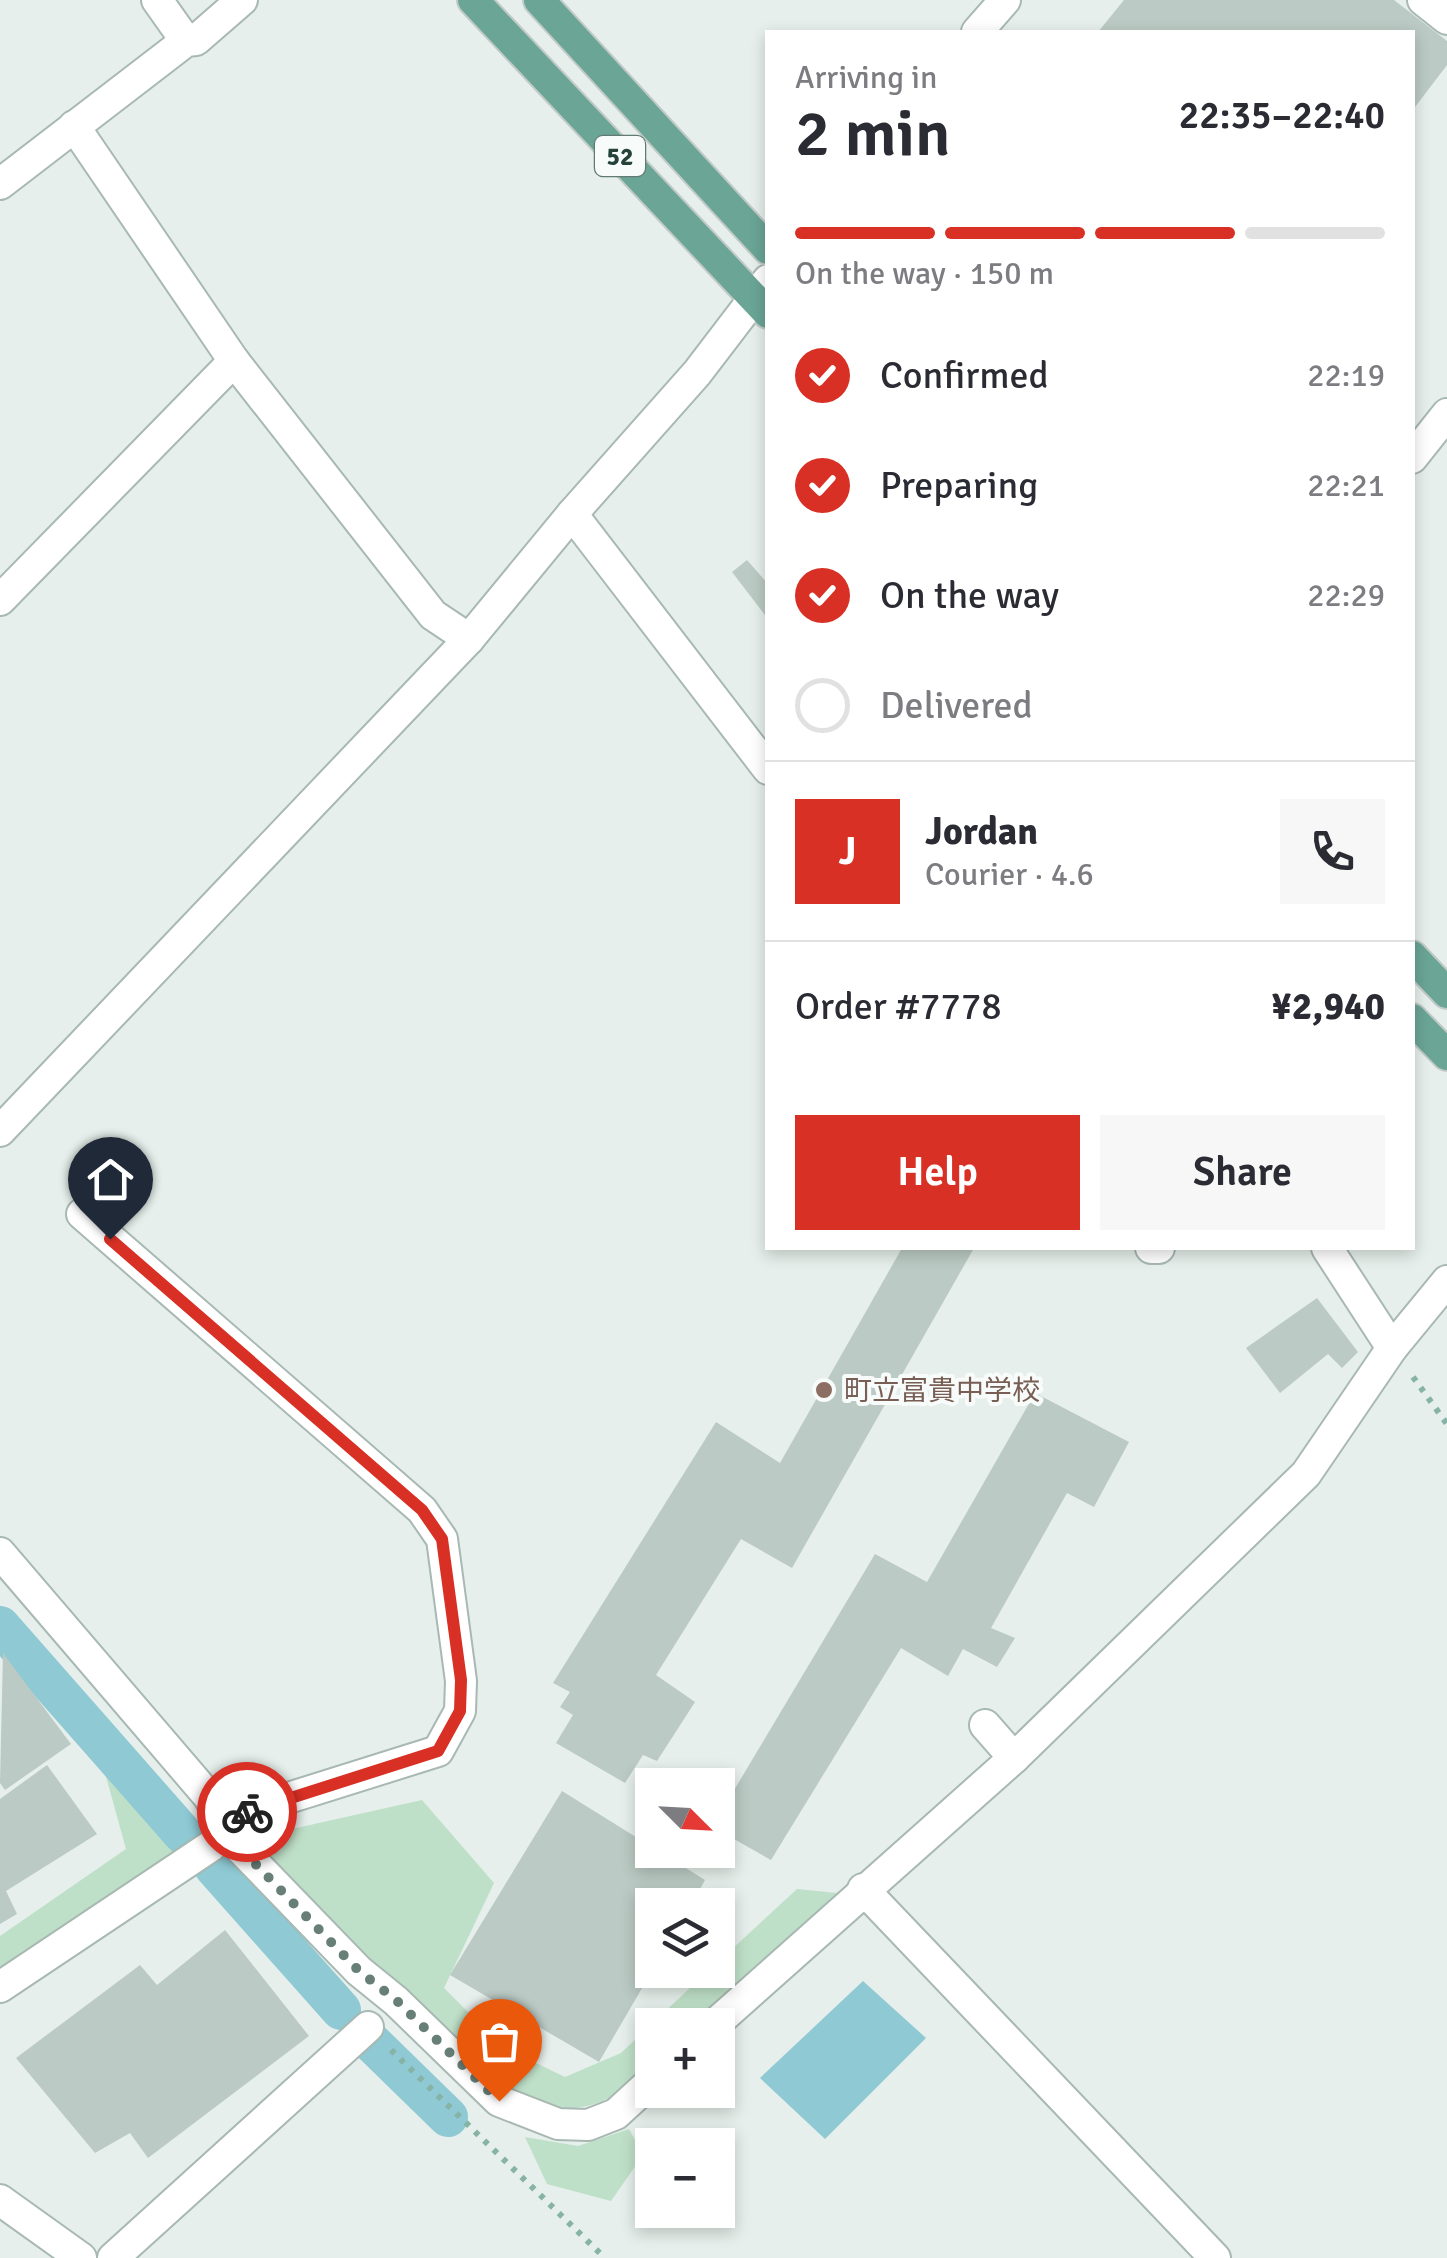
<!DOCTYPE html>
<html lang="en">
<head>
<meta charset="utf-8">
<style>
	body { margin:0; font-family:Signika,"Noto Sans JP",sans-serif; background:#f7f7f7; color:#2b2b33; height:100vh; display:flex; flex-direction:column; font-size:38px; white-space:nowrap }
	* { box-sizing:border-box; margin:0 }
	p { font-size:32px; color:#7c7c81 }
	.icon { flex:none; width:55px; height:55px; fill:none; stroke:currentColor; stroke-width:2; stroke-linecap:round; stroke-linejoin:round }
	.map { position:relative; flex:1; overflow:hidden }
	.side { position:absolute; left:765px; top:30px; width:650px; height:1220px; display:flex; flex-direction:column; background:#fff; border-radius:0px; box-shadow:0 5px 15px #0003 }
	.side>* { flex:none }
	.needle { width:65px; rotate:114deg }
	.tools { position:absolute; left:635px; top:1768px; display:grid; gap:20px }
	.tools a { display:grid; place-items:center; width:100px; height:100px; border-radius:0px; background:#fff; box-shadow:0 5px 15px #0003; font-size:50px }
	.pin { position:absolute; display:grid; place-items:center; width:85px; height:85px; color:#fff; margin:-102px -42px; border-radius:50% 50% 50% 0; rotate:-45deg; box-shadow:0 0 10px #0007 }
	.pin .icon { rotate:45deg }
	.courier { position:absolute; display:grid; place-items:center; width:100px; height:100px; margin:-50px; border:8px solid #d93025; border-radius:50%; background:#fff; color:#222; box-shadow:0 2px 12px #0007 }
	.summary em { font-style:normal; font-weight:600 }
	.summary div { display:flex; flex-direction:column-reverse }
	.summary { display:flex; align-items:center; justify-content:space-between; height:170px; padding:0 30px }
	h1 { font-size:65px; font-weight:600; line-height:75px }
	.bar { display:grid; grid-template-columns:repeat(4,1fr); gap:15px 10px; align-content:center; height:120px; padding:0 30px }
	.bar i { height:12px; border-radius:8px; background:#e1e1e2 }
	.bar .selected { background:#d93025 }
	.bar p { grid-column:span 4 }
	.line { display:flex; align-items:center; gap:25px; padding:0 30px; border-top:2px solid #e1e1e2 }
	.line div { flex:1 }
	.round { display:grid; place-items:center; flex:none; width:105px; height:105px; border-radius:0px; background:#f7f7f7 }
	ol { padding:0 30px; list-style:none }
	li { display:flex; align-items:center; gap:30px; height:110px }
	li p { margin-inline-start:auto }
	li .icon { padding:10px; border-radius:50%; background:#d93025; color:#fff; stroke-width:4 }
	li:last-child { color:#7c7c81 }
	li i { width:55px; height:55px; border:5px solid #e1e1e2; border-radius:50% }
	.cta { display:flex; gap:20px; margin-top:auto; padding:20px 30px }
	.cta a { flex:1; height:115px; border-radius:0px; background:#d93025; color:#fff; font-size:40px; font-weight:600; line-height:115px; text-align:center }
	.cta a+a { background:#f7f7f7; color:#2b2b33 }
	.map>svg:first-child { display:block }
	.green { fill:#bfe0c8 }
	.water { fill:#8ec9d4 }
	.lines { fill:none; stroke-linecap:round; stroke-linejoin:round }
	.canal { stroke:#8ec9d4; stroke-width:40 }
	.building { fill:#bbcac4 }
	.minor-casing { stroke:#a8b8b2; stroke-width:34 }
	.major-casing { stroke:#c2cac8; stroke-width:34 }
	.path { stroke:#86b3a5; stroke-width:6; stroke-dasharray:5 8; stroke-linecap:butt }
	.minor { stroke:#fff; stroke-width:30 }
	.major { stroke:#6aa596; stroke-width:30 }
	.done { stroke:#687f78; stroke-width:10; stroke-dasharray:0 18 }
	.route { stroke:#d93025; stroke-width:12 }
	.education-dot { fill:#8d6e63; stroke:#f7fbf9; stroke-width:4 }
	.labels { text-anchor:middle; stroke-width:8; stroke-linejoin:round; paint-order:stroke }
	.shield { fill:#f7fbf9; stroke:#637a73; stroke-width:2.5 }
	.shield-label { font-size:25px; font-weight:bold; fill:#24423a }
	.education-label { font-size:28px; fill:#785e54; stroke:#f7fbf9; text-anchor:start }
</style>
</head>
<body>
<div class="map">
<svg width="1447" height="2258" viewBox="0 0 1447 2258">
	<rect width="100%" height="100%" fill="#e6efeb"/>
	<g class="green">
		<path d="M102,1762l75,87 -177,118v-31l126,-87z"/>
		<path d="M422,1800l72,83 -50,105 59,59 62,30 56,-24 88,-83h9v-8l79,-73 40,4 -141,132h-44v41c-65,61 -105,50 -173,1l-218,-216 4,-16z"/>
		<path d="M629,2129l14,26 -32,46 -64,-17 -22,-47 53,9z"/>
	</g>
	<path class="water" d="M863,1981l63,57 -101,101 -65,-61z"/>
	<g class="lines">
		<g class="canal">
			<path d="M0,1626l183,208"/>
			<path d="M214,1867l127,143"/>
			<path d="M366,2037l82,80"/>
		</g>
	</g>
	<g class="building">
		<path d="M1124,0h270l53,41v24l-35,46v-79h-314z"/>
		<path d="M747,560l21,24v35l-36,-47z"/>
		<path d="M902,1248h72l-182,320 -51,-29 -85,136 39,27 -38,59 -14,-6 -18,28 -69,-40 17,-28 -13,-8 10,-15 -17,-9 163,-261 64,41z"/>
		<path d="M1317,1298l41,54 -16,16 -14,-14 -48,39 -34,-45z"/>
		<path d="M1035,1393l94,49 -35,65 -27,-14 -76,135 24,10 -18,29 -34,-18 -15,27 -47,-28 -130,212 -53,-30v-13l157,-263 52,28z"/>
		<path d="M3,1653l68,91 -66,46 -5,-7z"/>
		<path d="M47,1765l50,69 -91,57 11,23 -17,10v-125z"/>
		<path d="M562,1791l143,89 -14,25h-39v66l-53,91 -149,-87z"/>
		<path d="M225,1930l84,106 -161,122 -18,-25 -35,20 -79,-95 124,-93 17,20z"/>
	</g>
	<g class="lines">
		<g class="minor-casing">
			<g id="minor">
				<path d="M157,0l29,41"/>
				<path d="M1423,0l24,19"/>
				<path d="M977,32l28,-32"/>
				<path d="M74,126l160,235 199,254 36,24"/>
				<path d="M0,184l186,-143 10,-1 46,-40"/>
				<path d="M1412,458l35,-44"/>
				<path d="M572,514l196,255"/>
				<path d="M0,600l234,-239"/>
				<path d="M0,1131l469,-492 103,-125 125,-141 71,-93"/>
				<path d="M1151,1248h8"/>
				<path d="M1327,1248l65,100"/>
				<path d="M0,1553l209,244 18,35 13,16 119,123 37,30 103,100 59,23 30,1 28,-11 36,-33"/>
				<path d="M985,1725l29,33"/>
				<path d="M863,1889l352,369"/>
				<path d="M0,1987l211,-141 36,-35 191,-60 22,-40 1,-30 -19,-142 -20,-29 -340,-296"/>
				<path d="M714,2025l300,-267 292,-284 86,-126 55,-67"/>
				<path d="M0,2200l81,58"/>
				<path d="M113,2258l255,-231"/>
			</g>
		</g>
		<g class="major-casing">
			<g id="major">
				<path d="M473,0l295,313"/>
				<path d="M539,0l229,249"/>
				<path d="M1412,956l35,37"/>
				<path d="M1412,1019l35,36"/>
			</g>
		</g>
		<g class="path">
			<path d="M1413,1377l34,47"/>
			<path d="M391,2050l214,208"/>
		</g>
		<use href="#minor" class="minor"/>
		<use href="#major" class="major"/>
	</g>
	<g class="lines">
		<path class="done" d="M247,1812l-20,20 13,16 119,123 37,29 103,101"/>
		<path class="route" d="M110,1239l312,271 20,29 19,141 -1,31 -22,40 -191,61"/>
	</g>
	<circle class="education-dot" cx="824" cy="1390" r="10"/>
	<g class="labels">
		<rect class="shield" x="595" y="136" width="50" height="40" rx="8"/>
		<g class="shield-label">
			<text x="620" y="165">52</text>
		</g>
		<g class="education-label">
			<text x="844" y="1400">町立富貴中学校</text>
		</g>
	</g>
</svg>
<div class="tools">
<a><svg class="needle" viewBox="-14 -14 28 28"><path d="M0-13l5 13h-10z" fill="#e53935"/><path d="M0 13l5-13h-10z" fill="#7c7c81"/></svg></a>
<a><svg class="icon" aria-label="layers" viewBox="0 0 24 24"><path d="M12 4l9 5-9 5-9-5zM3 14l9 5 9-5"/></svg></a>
<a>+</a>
<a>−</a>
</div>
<div class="pin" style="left:499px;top:2101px;background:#ea580c"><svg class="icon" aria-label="bag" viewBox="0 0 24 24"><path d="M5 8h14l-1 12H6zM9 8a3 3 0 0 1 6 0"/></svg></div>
<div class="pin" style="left:110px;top:1239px;background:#1f2937"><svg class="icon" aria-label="home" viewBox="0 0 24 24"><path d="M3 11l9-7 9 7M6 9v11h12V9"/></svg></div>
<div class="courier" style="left:247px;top:1812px"><svg class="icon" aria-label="bike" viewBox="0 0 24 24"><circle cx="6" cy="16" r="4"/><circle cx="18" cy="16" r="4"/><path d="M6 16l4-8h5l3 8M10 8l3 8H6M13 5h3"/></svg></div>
<section class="side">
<div class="summary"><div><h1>2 min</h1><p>Arriving in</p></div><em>22:35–22:40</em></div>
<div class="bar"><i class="selected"></i><i class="selected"></i><i class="selected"></i><i></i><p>On the way · 150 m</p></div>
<ol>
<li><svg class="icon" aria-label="check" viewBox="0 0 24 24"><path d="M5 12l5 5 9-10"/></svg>Confirmed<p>22:19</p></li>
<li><svg class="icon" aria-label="check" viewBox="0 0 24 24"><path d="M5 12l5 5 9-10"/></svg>Preparing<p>22:21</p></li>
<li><svg class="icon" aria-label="check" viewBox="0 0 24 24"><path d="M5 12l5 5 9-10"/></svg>On the way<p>22:29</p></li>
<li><i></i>Delivered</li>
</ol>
<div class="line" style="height:180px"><b class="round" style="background:#d93025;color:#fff">J</b><div><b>Jordan</b><p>Courier · 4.6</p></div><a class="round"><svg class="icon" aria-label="phone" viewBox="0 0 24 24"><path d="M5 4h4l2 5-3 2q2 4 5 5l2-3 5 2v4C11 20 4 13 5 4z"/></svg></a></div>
<div class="line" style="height:130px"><div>Order #7778</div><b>¥2,940</b></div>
<div class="cta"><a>Help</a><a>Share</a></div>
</section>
</div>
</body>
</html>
